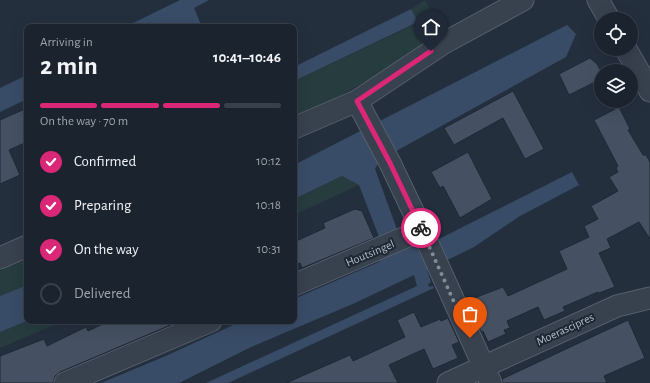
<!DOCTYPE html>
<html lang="en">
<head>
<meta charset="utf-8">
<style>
	body { margin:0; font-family:"Alegreya Sans",sans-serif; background:#242b36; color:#f1f3f6; height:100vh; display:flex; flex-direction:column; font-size:15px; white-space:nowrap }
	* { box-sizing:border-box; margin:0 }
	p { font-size:13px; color:#a0a4aa }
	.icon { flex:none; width:22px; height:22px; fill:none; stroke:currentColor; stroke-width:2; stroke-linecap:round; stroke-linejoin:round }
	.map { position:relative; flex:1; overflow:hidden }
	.drawer { position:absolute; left:24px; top:24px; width:273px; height:300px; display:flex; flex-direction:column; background:#1b232e; border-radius:8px; box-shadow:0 4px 16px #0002,0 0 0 1px #39404a }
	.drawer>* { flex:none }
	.fabs { position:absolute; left:594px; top:12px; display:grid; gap:8px }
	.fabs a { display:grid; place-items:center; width:44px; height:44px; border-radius:50%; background:#1b232e; box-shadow:0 4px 16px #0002,0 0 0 1px #39404a; font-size:20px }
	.pin { position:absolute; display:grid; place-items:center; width:34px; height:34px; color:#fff; margin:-41px -17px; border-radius:50% 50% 50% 0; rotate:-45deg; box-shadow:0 0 4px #0007 }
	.pin .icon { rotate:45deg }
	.courier { position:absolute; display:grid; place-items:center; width:40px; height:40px; margin:-20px; border:3px solid #db2777; border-radius:50%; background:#fff; color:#222; box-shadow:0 1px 5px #0007 }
	.headline em { font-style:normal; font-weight:600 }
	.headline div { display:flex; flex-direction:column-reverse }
	.headline { display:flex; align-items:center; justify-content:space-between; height:68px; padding:0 16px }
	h1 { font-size:26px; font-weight:600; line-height:30px }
	.bar { display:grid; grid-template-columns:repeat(4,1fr); gap:6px 4px; align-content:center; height:48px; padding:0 16px }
	.bar i { height:5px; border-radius:3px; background:#39404a }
	.bar .selected { background:#db2777 }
	.bar p { grid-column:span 4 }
	ol { padding:0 16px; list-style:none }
	li { display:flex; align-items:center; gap:12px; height:44px }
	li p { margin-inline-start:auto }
	li .icon { padding:4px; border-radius:50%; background:#db2777; color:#fff; stroke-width:4 }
	li:last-child { color:#a0a4aa }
	li i { width:22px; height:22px; border:2px solid #39404a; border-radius:50% }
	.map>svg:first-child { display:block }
	.green { fill:#263c3f }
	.water { fill:#394c67 }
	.building { fill:#455162; stroke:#1f2835 }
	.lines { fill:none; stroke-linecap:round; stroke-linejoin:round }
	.street-casing { stroke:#565f6c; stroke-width:23 }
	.street { stroke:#38414e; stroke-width:21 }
	.done { stroke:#828b98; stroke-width:4; stroke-dasharray:0 7.2 }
	.route { stroke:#db2777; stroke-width:5 }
	.labels { text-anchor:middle; stroke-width:4; stroke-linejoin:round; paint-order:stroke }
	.street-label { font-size:12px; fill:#b4bcc9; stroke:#1d2633 }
</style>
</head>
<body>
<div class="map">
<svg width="650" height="383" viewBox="0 0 650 383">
	<rect width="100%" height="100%" fill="#242f3e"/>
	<g class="green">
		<path d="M425,0l17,33c-47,31 -96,63 -148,86v-38l124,-58 -7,-14z"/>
		<path d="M342,176l17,9 -65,30v-16z"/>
		<path d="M27,259v26l-27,11v-25z"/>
		<path d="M27,321h37l-64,27v-16z"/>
	</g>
	<g class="water">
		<path d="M180,0h29l-15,8 8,19h-23l-2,-4 -9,4h-43z"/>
		<path d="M411,9l7,13 -124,59v-14z"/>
		<path d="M567,25l9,9 -10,23 -186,103 -5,9 24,66 -18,7 -22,-57 -17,-9 -48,23v-34z"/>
		<path d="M27,75v24l-27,13v-24z"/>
		<path d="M572,172l7,13 -59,31 -46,31 -47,23 4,12 -3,2 1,3 4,-1 1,2 -206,95h-22l211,-97 -3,-11 -59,28 -104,44 -72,36h-78l67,-28 74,-34h52v-22l85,-37 7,-10 18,-8 15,5z"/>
		<path d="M27,285v36l-27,11v-36z"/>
	</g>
	<g class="building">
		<path d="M590,58l7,6 4,7v8l-32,16 -10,-21z"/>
		<path d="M513,91l31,58 -19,10 -22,-41 -49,27 -10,-17z"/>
		<path d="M619,107l11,22 -2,1 15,25h3l4,7v77l-11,-17 -32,17 4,9 -12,5 16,34 -16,6 -1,-1 -35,15 2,4 -21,9 -6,-13 -31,14 3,7 -6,2 2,4 -18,8 -5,-11 -2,1 -12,-32 34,-13 5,9 59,-27 -8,-18 30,-14 -5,-11 14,-7 -7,-13 27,-15 -9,-14 9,-5 -2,-4 2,-2 -24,-46z"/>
		<path d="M27,108v34l-18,8 11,25 -20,9v-64z"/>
		<path d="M468,152l24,47 -32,19 -17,-32 -3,2 -9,-16z"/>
		<path d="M355,209l7,2 12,27 -72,30 -2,-5 -6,3v-24l31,-14 -2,-5z"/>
		<path d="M414,312l7,15 19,-8 1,2 7,-3 11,24 -7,3 6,13 -25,11 -9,-20 -35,16 9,18h-112l64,-28 3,6 52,-24 -8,-17z"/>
		<path d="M628,320l17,38 -41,18 3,7h-104l-1,-4z"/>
		<path d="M109,321h71l-120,51 -5,4 -2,7h-53v-27l44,-17 3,7 39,-19 2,4z"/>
	</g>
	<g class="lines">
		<g class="street-casing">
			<g id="street">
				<path d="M598,0l11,19"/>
				<path d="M626,49l24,42"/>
				<path d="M294,128l63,-27 87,-58 79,-43"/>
				<path d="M422,230l69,153"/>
				<path d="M0,258l27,-12"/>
				<path d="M294,285l128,-55 -32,-67 -33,-62"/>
				<path d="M65,383l146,-62"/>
				<path d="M448,383l169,-77 33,-8"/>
			</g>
		</g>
		<use href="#street" class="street"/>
	</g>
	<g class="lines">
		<path class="done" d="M421,228l49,110"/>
		<path class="route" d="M421,228l-31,-65 -33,-62 74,-50"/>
	</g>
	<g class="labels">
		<g class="street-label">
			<text transform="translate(370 253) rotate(-23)" y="4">Houtsingel</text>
			<text transform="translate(565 329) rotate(-25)" y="4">Moerascipres</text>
		</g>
	</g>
</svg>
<div class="fabs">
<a><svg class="icon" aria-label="locate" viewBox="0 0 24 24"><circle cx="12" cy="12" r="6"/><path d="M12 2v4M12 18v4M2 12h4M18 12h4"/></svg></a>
<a><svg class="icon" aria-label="layers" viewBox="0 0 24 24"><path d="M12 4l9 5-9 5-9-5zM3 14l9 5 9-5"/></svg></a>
</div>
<div class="pin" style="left:470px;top:338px;background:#ea580c"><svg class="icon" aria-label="bag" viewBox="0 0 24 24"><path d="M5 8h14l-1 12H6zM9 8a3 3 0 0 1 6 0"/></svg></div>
<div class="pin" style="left:431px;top:51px;background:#1f2937"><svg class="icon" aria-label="home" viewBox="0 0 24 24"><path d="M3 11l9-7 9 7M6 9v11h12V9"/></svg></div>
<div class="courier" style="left:421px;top:228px"><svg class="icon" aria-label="bike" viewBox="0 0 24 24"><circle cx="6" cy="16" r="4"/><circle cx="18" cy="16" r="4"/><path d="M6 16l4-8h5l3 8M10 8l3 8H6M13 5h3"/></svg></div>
<section class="drawer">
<div class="headline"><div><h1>2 min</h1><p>Arriving in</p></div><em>10:41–10:46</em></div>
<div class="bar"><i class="selected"></i><i class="selected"></i><i class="selected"></i><i></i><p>On the way · 70 m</p></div>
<ol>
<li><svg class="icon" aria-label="check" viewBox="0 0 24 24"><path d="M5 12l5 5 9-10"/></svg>Confirmed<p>10:12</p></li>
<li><svg class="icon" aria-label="check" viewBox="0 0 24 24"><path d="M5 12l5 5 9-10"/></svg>Preparing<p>10:18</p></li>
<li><svg class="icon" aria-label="check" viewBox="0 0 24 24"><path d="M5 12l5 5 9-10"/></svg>On the way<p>10:31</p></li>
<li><i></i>Delivered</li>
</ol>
</section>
</div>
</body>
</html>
